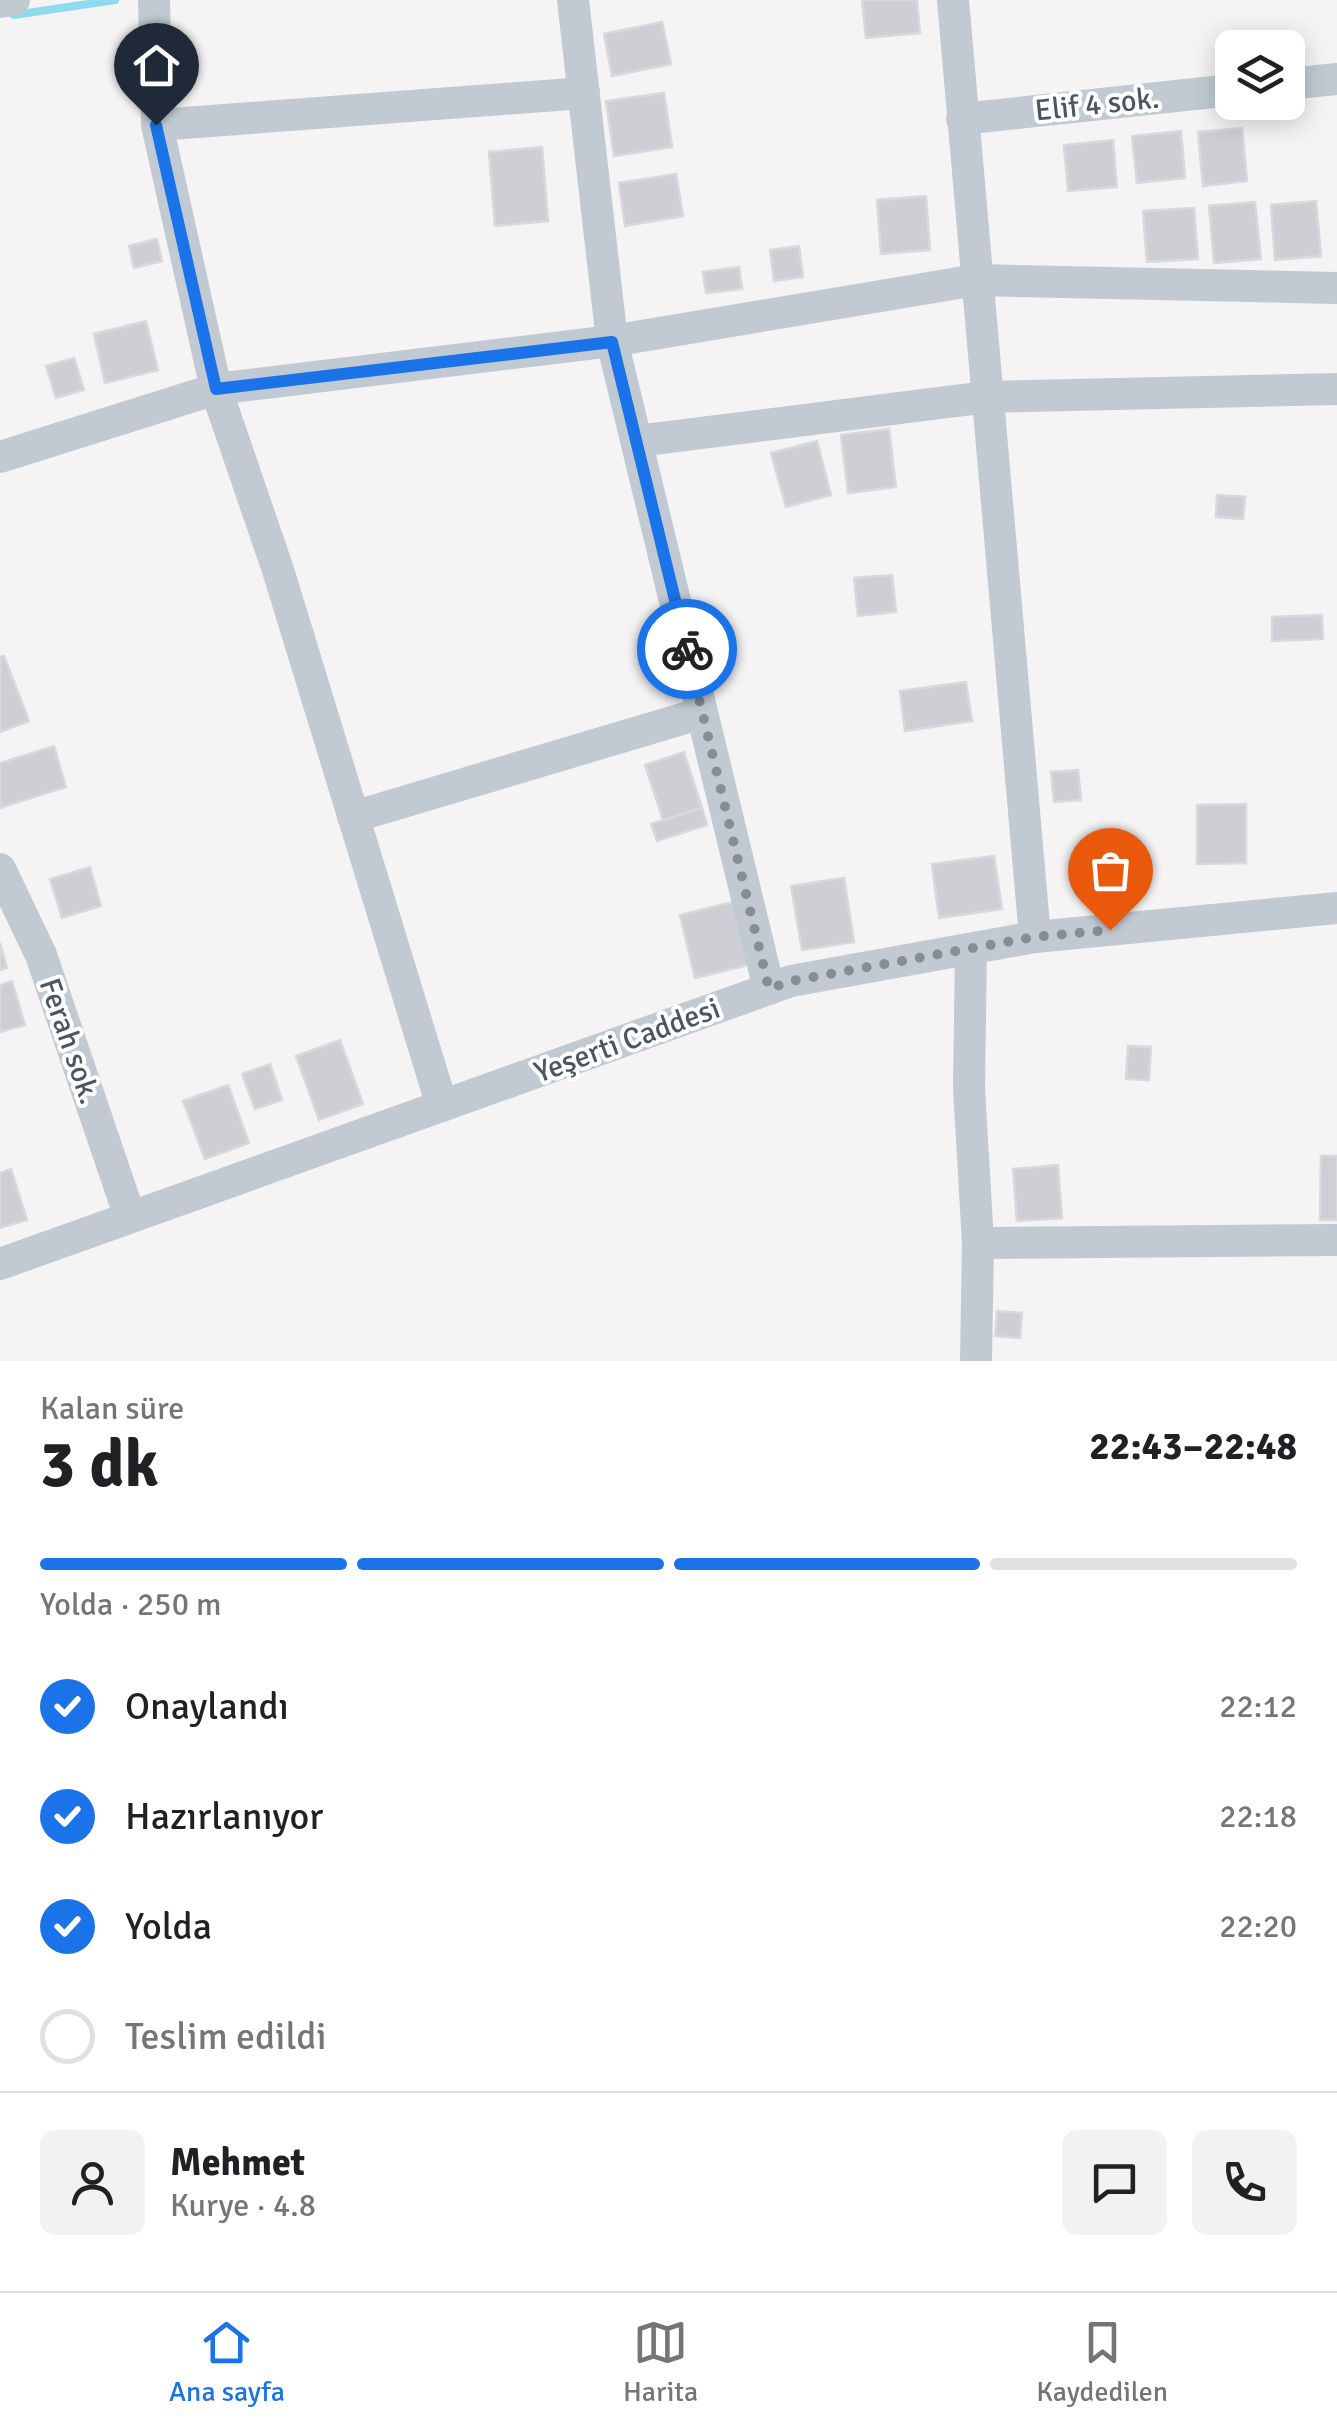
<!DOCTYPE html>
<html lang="tr">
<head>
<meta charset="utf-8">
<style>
	body { margin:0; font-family:Signika,sans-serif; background:#f2f2f2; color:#202124; height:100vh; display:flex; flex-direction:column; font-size:38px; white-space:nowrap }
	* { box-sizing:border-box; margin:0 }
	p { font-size:32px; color:#757577 }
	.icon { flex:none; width:55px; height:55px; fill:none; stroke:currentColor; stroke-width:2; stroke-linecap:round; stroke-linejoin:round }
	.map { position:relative; height:1361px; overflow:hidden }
	.drawer { display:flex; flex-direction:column; background:#fff; flex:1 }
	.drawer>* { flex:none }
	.tools { position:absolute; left:1215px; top:30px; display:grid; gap:20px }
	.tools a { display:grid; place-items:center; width:90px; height:90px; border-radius:15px; background:#fff; box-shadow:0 5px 25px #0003; font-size:50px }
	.pin { position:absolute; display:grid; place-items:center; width:85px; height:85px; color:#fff; margin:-102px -42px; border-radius:50% 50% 50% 0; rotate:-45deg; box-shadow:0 0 10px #0007 }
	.pin .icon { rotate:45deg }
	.courier { position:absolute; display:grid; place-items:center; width:100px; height:100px; margin:-50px; border:8px solid #1a73e8; border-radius:50%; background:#fff; color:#222; box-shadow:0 2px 12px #0007 }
	.overview em { font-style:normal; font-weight:700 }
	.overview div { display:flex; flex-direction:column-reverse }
	.overview { display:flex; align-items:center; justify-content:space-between; height:170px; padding:0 40px }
	h1 { font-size:65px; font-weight:700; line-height:75px }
	.bar { display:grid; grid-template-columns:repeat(4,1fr); gap:15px 10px; align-content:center; height:120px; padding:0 40px }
	.bar i { height:12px; border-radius:8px; background:#e0e0e0 }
	.bar .active { background:#1a73e8 }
	.bar p { grid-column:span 4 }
	.line { display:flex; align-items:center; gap:25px; padding:0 40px; border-top:2px solid #e0e0e0 }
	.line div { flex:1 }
	.round { display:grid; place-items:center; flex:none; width:105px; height:105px; border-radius:15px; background:#f2f2f2 }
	ol { padding:0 40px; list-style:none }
	li { display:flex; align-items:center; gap:30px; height:110px }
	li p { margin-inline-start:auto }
	li .icon { padding:10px; border-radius:50%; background:#1a73e8; color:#fff; stroke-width:4 }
	li:last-child { color:#757577 }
	li i { width:55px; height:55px; border:5px solid #e0e0e0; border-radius:50% }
	.dock { display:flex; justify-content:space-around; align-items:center; height:140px; border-top:2px solid #e0e0e0; background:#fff; font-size:28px; color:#757577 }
	.dock a { display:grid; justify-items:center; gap:5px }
	.dock .active { color:#1a73e8 }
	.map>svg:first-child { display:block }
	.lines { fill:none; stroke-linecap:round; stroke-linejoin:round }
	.stream { stroke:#90daee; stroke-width:8 }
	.building { fill:#cdcfd5; stroke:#d7d9de; stroke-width:2.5 }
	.minor { stroke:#c1cad2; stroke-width:32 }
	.done { stroke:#868d94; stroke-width:10; stroke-dasharray:0 18 }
	.route { stroke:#1a73e8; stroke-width:12 }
	.labels { text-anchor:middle; stroke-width:8; stroke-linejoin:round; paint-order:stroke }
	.street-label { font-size:30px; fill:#4a5661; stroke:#fff }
</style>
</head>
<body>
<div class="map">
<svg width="1337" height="1361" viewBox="0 0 1337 1361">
	<rect width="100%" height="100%" fill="#f5f3f3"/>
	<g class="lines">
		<path class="stream" d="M14,15l101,-15"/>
	</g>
	<g class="building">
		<path d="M862,0h55l3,33 -54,5z"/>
		<path d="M662,22l9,42 -59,12 -8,-42z"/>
		<path d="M664,93l8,54 -58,9 -8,-55z"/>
		<path d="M1242,128l5,53 -44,5 -5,-54z"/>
		<path d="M1181,131l4,47 -48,5 -5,-47z"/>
		<path d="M1113,140l4,47 -49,4 -4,-46z"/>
		<path d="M542,147l6,74 -53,5 -6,-74z"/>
		<path d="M676,174l7,42 -58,10 -6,-43z"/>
		<path d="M926,196l4,54 -49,4 -4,-54z"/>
		<path d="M1316,201l5,55 -46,4 -4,-55z"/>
		<path d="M1255,202l6,57 -47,4 -5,-57z"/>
		<path d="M1194,208l4,51 -51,3 -4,-51z"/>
		<path d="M157,239l5,22 -28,7 -5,-22z"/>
		<path d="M799,246l4,31 -29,4 -4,-31z"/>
		<path d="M739,267l3,22 -36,4 -3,-21z"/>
		<path d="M146,321l12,49 -53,13 -11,-49z"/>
		<path d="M74,358l10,32 -28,8 -10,-32z"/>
		<path d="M889,429l7,58 -48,6 -7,-58z"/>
		<path d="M817,441l14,54 -45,12 -15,-54z"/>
		<path d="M1217,495l28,2 -2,22 -27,-2z"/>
		<path d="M892,575l4,37 -38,4 -4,-38z"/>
		<path d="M1322,615l1,24 -51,2v-24z"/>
		<path d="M4,656l25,65 -29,11v-75z"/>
		<path d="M966,682l6,39 -67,10 -5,-40z"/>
		<path d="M54,746l12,41 -66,21v-45z"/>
		<path d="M684,752l18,56 -39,12 -18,-55z"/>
		<path d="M1078,770l3,30 -27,2 -3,-30z"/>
		<path d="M1246,804v59l-49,1v-59z"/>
		<path d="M702,808l5,17 -50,16 -6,-17z"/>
		<path d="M994,856l8,53 -63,9 -7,-54z"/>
		<path d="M90,867l11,39 -39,12 -12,-39z"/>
		<path d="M844,878l10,64 -52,8 -11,-64z"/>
		<path d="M733,902l15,63 -53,13 -15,-63z"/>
		<path d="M0,943l7,25 -7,2z"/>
		<path d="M12,981l13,44 -25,7v-47z"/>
		<path d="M340,1040l23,64 -44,16 -23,-64z"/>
		<path d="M1128,1046l23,1 -2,33 -23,-1z"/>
		<path d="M270,1064l12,36 -27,9 -13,-35z"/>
		<path d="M228,1085l21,58 -44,16 -22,-58z"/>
		<path d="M1321,1156h16v64h-17z"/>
		<path d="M1058,1165l4,53 -45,3 -4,-52z"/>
		<path d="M11,1169l16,51 -27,8v-55z"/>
		<path d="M997,1311l25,2 -2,25 -25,-2z"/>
	</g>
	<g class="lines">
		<g class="minor">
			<path d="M154,0l3,125 59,264 62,181 164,536"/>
			<path d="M573,0l39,341 157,648"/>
			<path d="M953,0l82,937"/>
			<path d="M0,2l14,-2"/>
			<path d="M1288,84l49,-5"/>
			<path d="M962,119l270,-29"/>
			<path d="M157,125l427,-32"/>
			<path d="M637,441l350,-44 350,-8"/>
			<path d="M0,457l216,-68 396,-48 364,-61 361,8"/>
			<path d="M353,817l349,-104"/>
			<path d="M0,869l41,86 89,262"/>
			<path d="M971,949l-2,139 9,155 -2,118"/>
			<path d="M978,1243l359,-3"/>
			<path d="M0,1264l791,-283 244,-44 302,-29"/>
		</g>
	</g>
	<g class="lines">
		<path class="done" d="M687,649l82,340 22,-8 243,-44 76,-7"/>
		<path class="route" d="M156,125l60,264 396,-47 75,307"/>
	</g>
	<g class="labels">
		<g class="street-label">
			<text transform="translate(1097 104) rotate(-6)" y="10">Elif 4 sok.</text>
			<text transform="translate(627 1040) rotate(-20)" y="10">Yeşerti Caddesi</text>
			<text transform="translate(70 1041) rotate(71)" y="10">Ferah sok.</text>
		</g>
	</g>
</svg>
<div class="tools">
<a><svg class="icon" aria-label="layers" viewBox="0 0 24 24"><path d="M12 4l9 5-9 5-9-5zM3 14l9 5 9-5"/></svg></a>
</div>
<div class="pin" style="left:1110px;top:930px;background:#ea580c"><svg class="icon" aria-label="bag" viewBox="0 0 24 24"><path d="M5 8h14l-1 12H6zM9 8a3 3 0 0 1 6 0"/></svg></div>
<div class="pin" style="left:156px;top:125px;background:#1f2937"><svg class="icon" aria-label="home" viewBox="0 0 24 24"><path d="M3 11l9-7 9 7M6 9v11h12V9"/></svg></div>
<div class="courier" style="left:687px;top:649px"><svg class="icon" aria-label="bike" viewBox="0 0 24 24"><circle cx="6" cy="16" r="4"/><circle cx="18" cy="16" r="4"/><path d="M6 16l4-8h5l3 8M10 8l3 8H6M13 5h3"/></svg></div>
</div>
<section class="drawer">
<div class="overview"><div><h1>3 dk</h1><p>Kalan süre</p></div><em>22:43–22:48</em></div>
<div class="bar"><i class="active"></i><i class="active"></i><i class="active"></i><i></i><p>Yolda · 250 m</p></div>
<ol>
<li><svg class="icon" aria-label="check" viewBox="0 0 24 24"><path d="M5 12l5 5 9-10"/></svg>Onaylandı<p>22:12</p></li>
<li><svg class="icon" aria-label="check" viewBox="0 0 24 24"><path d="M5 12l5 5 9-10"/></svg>Hazırlanıyor<p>22:18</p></li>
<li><svg class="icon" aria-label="check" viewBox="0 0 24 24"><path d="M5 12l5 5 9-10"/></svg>Yolda<p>22:20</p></li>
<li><i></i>Teslim edildi</li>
</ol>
<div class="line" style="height:180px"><a class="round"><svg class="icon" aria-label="person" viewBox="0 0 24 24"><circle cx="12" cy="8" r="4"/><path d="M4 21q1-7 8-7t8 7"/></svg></a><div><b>Mehmet</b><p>Kurye · 4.8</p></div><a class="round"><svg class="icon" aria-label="chat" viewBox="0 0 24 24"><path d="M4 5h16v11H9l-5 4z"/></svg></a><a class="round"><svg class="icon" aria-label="phone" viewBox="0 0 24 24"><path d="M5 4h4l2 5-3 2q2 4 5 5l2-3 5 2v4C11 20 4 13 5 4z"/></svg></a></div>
</section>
<nav class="dock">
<a class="active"><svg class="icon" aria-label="home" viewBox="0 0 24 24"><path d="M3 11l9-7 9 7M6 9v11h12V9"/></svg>Ana sayfa</a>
<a><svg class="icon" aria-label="map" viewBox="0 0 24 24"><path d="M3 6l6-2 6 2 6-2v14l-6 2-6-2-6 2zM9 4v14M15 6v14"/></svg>Harita</a>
<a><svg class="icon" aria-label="saved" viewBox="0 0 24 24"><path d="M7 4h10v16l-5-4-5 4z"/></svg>Kaydedilen</a>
</nav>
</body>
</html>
